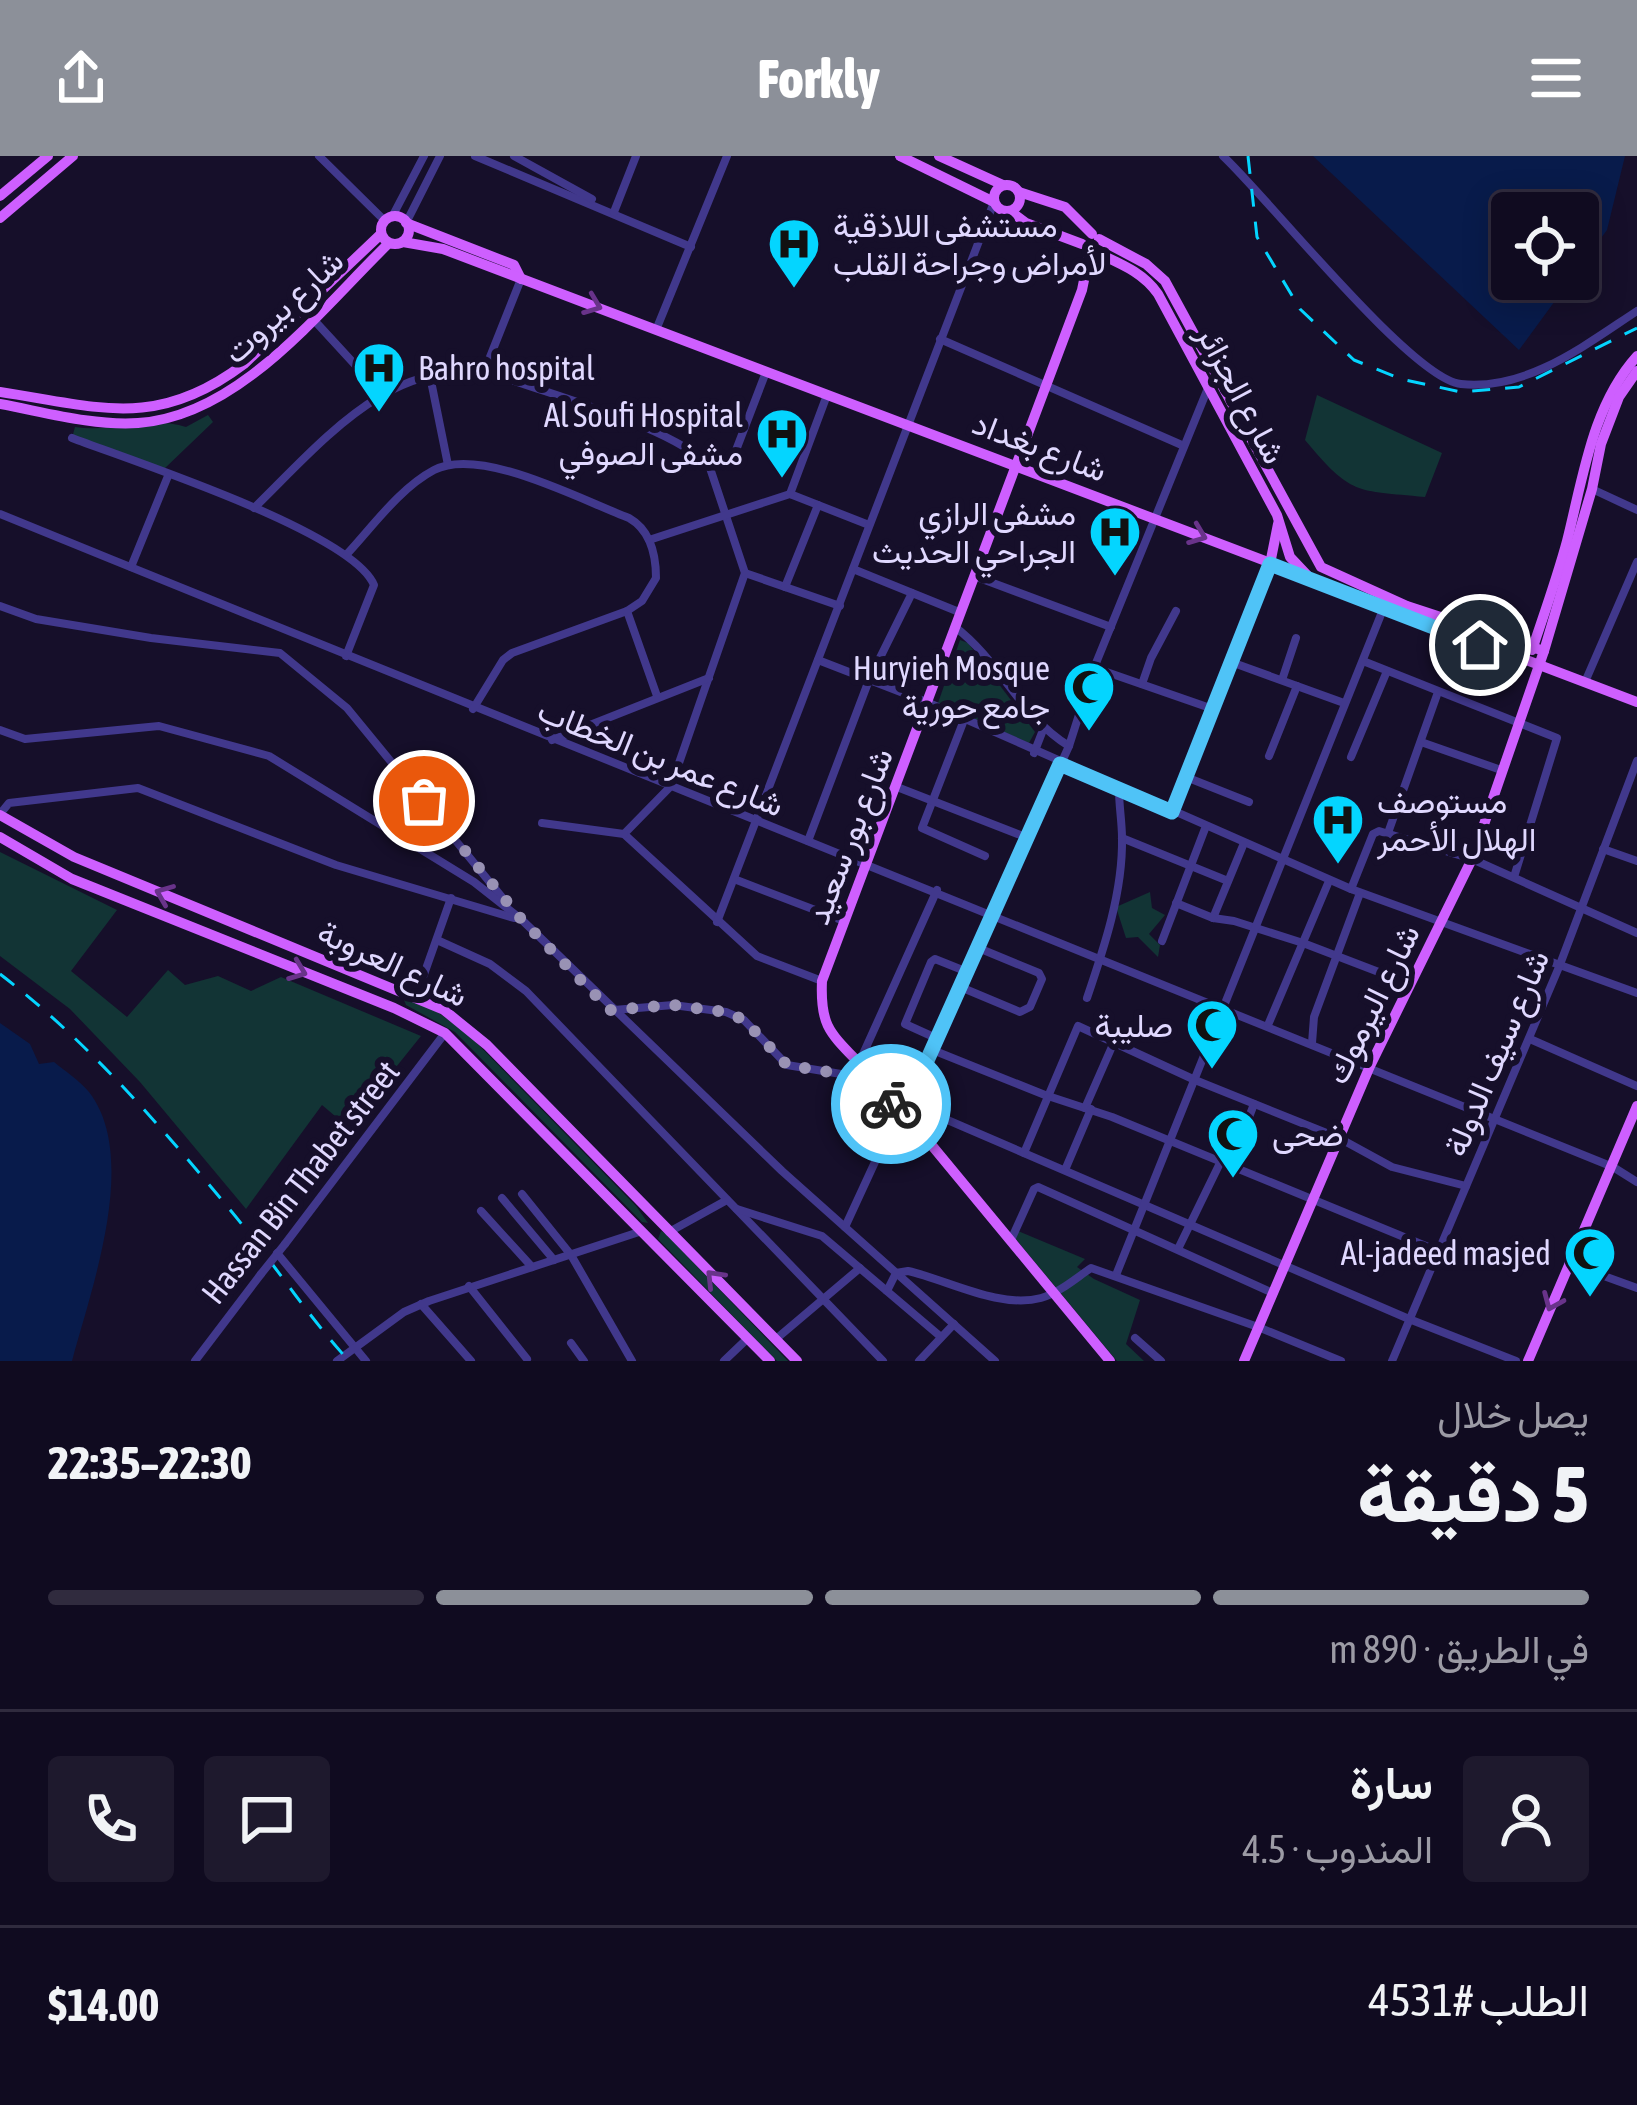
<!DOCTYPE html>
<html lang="ar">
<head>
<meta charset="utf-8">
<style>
	body { margin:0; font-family:"Asap Condensed",Vazirmatn,sans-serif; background:#1e192d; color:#f1f3f6; direction:rtl; height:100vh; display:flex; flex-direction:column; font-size:45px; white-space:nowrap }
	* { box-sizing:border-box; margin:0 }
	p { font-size:39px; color:#9c9ba5 }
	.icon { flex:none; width:66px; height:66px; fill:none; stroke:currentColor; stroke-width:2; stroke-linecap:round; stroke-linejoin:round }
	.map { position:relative; height:1205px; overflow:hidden; direction:ltr }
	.details { display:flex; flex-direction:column; background:#100b20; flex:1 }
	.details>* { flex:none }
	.fabs { position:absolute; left:1491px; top:36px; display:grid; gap:24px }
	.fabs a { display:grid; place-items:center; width:108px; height:108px; border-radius:12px; background:#100b20; box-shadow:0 6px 30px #0003,0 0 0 3px #302b3e; font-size:60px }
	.pin { position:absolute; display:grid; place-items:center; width:102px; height:102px; color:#fff; margin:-51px; border:6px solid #fff; border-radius:50%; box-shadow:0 3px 12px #0007 }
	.courier { position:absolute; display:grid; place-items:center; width:120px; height:120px; margin:-60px; border:9px solid #4fc3f7; border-radius:50%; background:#fff; color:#222; box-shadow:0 3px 15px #0007 }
	.head em { font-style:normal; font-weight:800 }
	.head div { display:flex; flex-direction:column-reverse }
	.head { display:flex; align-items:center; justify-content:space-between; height:204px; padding:0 48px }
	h1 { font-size:78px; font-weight:800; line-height:90px }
	.bar { display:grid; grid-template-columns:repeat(4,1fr); gap:18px 12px; align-content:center; height:144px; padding:0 48px }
	.bar i { height:15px; border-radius:9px; background:#302b3e }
	.bar .current { background:#8c9099 }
	.bar p { grid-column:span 4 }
	.line { display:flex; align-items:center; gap:30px; padding:0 48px; border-top:3px solid #302b3e }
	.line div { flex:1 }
	.round { display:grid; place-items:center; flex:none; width:126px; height:126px; border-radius:12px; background:#1e192d }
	header { display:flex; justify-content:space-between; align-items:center; height:156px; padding:0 48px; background:#8c9099; color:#fff; font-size:54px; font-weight:800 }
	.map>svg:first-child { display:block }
	.green { fill:#123435 }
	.water { fill:#081b4b }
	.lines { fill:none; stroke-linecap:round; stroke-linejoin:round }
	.minor { stroke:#41388c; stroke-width:8 }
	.major { stroke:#ce5fff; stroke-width:10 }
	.rail { stroke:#04d5ff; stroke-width:3; stroke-dasharray:18 15; stroke-linecap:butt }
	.minor-bridge { stroke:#41388c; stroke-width:8 }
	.oneway { stroke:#69338a }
	.done { stroke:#9992b4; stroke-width:12; stroke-dasharray:0 21.6 }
	.route { stroke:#4fc3f7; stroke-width:15 }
	.labels { text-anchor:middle; stroke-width:12; stroke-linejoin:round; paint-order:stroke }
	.poi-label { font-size:33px; fill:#e0d8ff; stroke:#160f2a; text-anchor:end }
	.street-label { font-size:33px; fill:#e0d8ff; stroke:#160f2a }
</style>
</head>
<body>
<header><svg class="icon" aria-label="menu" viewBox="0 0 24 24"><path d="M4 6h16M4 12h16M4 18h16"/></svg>Forkly<svg class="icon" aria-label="share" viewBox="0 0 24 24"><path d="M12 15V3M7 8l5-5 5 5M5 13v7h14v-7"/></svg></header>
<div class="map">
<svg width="1637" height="1205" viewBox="0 0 1637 1205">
	<rect width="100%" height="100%" fill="#160f2a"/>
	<g class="green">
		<path d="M1317,239l125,58 -17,44c-70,-7 -73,-1 -120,-57z"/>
		<path d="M208,259l5,7 -49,47 -92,-31 3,-11c38,6 74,-12 111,0z"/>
		<path d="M960,484l8,3 67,89 -6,11 -91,-40z"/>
		<path d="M0,696l117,58 -46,61 56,46 41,-47 17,15 33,-9 33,15 30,-14 140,59 -73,91 -26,-22 -76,104 -106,-127 -70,-73 -70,-53z"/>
		<path d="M1150,736l2,16 13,7 -16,19 11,11 -2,12 -20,-20 -12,1 -10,-31z"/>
		<path d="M408,842l28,13 33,24 167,171 12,17 -6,-1 -187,-190 -49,-27 -2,-5z"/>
		<path d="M661,1075l4,2 123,128h-11l-119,-122z"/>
		<path d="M1018,1075l67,28 -8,8 17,12 46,21 -14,44 18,17h-27l-102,-123z"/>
	</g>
	<g class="water">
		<path d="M1313,0h312l-18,74 -29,39v-56h-66v66h59l-52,71z"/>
		<path d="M0,867l30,21 9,20 15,-2c11,9 26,19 35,30 51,66 2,197 -17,269h-72z"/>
	</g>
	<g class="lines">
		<g class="minor">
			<path d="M319,0l66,65"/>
			<path d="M475,0l216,91"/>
			<path d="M514,0l78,43"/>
			<path d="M1223,0c46,43 189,223 238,228 66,7 124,-39 176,-73"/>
			<path d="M614,56l22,-56"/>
			<path d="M392,61l32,-61"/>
			<path d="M406,67l34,-67"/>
			<path d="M313,163l68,74"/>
			<path d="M656,174l71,-174"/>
			<path d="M940,183l244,107"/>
			<path d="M484,216l37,-93"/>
			<path d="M430,220l18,89"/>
			<path d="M72,282c60,23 280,94 302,147l-28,71"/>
			<path d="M710,312l23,-10 33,-86"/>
			<path d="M1592,333l45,21"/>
			<path d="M790,338l37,-99"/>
			<path d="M254,352c69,-67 144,-162 252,-130 49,18 175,52 204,90l35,105 -74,213 -47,48 133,122 65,25"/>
			<path d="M0,358c537,219 1076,433 1613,653l24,15"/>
			<path d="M649,384l141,-46 79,31"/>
			<path d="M347,398c26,-28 53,-66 87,-84 47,-24 147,30 195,48 21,12 27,37 27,60l-14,23 -15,10 -115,42 -9,7 -30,49"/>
			<path d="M131,411l37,-91"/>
			<path d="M853,413l106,43"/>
			<path d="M745,417l95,33"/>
			<path d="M974,420l137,51"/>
			<path d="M785,431l33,-82"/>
			<path d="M0,450l36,13 115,19 129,15 67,55 159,194"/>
			<path d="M627,455l30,85"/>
			<path d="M955,471c45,34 65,89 114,119"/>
			<path d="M818,504l111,43 422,186 286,104"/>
			<path d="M1363,505l194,77 -43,139"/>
			<path d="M1231,506l113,41"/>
			<path d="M1095,512l118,41"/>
			<path d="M1282,524l14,-42"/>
			<path d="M1585,526l52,-120"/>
			<path d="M1142,528l9,-26 25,-47"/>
			<path d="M964,564l-42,108 63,28"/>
			<path d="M0,574l25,9 134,-13 110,30 205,126 48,38 260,251 213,190"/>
			<path d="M552,584l157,-62"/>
			<path d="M1421,586l80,28"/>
			<path d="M1034,597l9,-23"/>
			<path d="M1269,600l28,-70"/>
			<path d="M1351,601l36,-86"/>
			<path d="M1186,621l63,25"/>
			<path d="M897,631l131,51"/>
			<path d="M1173,655l97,-247"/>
			<path d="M0,658l9,-11 129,-15 198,77 178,53"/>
			<path d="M542,667l82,11"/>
			<path d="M1388,677l50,-141"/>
			<path d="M1122,682l106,43"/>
			<path d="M808,685l61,-161 43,-87"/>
			<path d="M1244,687l-31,75 21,3 69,22 107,41"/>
			<path d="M1603,693l34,12"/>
			<path d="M734,723l110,42"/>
			<path d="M1351,733l22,-55 6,-3 93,28 165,74"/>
			<path d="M1176,747l37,15"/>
			<path d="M717,766l277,-720"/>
			<path d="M437,784l53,24 36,27 357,370"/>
			<path d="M1162,785l44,-115"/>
			<path d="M958,830l62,26 10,-5 12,-28 -3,-6 -63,-26"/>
			<path d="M416,841l35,-99"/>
			<path d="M1087,842c17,-50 36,-106 35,-160 0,-16 -3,-32 -3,-48"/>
			<path d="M614,854l59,-5 53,7 18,8 43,45 72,12"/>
			<path d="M1268,869l61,-144"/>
			<path d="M936,882l-31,-14 26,-62 4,-3 30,12"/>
			<path d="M1530,883l107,47"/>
			<path d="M1312,887l2,-26 46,-124"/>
			<path d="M930,893l115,46 67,22 326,134"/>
			<path d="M859,907l78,-173"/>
			<path d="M908,947l501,216 107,42"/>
			<path d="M1085,952l29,-66"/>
			<path d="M1024,997l54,-127 117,54 144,58 53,29 74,19"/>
			<path d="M1230,1011l24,-63"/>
			<path d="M1065,1014l26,-61"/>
			<path d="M522,1038l49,61 61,106"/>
			<path d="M502,1042l52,62"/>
			<path d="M737,1053l85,27 119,101"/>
			<path d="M481,1055l51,56"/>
			<path d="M845,1071l54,-117 9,-7 161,-357 25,-78 114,-280"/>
			<path d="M669,1076l58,-32"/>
			<path d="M1011,1084l23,-51 4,-2 235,106"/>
			<path d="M285,1088l160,-211"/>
			<path d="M1178,1093l42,-86"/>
			<path d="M277,1097l89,108"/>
			<path d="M1568,1107l69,25"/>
			<path d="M1116,1119l268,-668"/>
			<path d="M469,1130l58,73"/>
			<path d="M887,1135l9,-18 12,-2c40,9 91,38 133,27 18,-5 35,-20 50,-30l167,59 83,34"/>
			<path d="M421,1148l50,57"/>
			<path d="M1135,1182l26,23"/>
			<path d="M776,1183l84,-71"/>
			<path d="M571,1187l13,18"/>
			<path d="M195,1205l66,-87"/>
			<path d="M337,1205l67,-49 25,-11 210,-69"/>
			<path d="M724,1205l23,-22"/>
			<path d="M919,1205l35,-37"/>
			<path d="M1392,1205l167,-394 78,-206"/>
		</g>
		<g class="major">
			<path d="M900,0l94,46"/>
			<path d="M939,0l64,29"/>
			<circle cx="1007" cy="42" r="13"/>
			<path d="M1019,36l46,15 27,27"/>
			<path d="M0,40l48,-40"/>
			<path d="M1010,55l16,12 56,21"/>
			<circle cx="395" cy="74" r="14"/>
			<path d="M0,62l73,-62"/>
			<path d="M406,67l108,42 7,14"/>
			<path d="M1099,83l47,25 19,17 156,286 86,39 137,45"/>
			<path d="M403,86l40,7 1194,453"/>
			<path d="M1090,95l-8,39 -260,691c-2,44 7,51 37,82v14l51,42 200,242"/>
			<path d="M1093,95c25,12 49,20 65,43l119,221 13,42 17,18"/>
			<path d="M0,236c99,15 157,38 244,-28l137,-130"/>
			<path d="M0,248c44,8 93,22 138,19 102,-7 182,-113 251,-180"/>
			<path d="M1270,408l8,-40"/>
			<path d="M1532,494c12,-36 25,-72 35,-109 16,-63 25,-135 70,-185"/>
			<path d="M0,659l74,42 370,153 43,35 310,316"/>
			<path d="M0,681l72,42 322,129 51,25 325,328"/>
			<path d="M1244,1205l126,-295 102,-207 72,-208 48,-162 9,-45 18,-47 18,-26"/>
			<path d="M1528,1205l109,-255"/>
		</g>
		<g class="rail">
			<path d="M1248,0l9,81 43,72 54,51 47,19 60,13 58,-5 118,-59"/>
			<path d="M0,818c89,68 165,157 236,243 38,47 72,99 113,144"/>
		</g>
		<path class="minor-bridge" d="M261,1118l24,-30"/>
	</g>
	<defs><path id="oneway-chevron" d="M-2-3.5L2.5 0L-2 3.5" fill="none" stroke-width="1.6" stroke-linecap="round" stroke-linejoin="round" transform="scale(3)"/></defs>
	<g class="oneway">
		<use href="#oneway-chevron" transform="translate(593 149) rotate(21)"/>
		<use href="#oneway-chevron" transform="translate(1198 379) rotate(21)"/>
		<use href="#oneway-chevron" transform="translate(164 738) rotate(-158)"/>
		<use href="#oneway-chevron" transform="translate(298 815) rotate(21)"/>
		<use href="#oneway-chevron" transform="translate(714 1122) rotate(-134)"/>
		<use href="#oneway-chevron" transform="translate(1552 1146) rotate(113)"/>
	</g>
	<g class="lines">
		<path class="done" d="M424,645l98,119 88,90 63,-5 53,7 18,8 43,45 72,12 32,27"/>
		<path class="route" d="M891,948l8,6 9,-7 152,-339 112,48 98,-248 210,81"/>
	</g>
	<defs>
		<g id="hospital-pin" transform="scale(2.7)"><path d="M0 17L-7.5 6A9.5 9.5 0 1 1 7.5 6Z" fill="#04d5ff" stroke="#160f2a"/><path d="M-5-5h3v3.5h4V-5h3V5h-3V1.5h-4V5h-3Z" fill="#111"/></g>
		<g id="mosque-pin" transform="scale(2.7)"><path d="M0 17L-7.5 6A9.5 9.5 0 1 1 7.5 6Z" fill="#04d5ff" stroke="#160f2a"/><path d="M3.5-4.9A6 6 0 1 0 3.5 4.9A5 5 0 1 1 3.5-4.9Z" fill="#111"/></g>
	</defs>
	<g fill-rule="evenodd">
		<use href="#hospital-pin" x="794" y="88"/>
		<use href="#hospital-pin" x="379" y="212"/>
		<use href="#hospital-pin" x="782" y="278"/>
		<use href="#hospital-pin" x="1115" y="376"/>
		<use href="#mosque-pin" x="1089" y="531"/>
		<use href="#hospital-pin" x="1338" y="664"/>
		<use href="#mosque-pin" x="1212" y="869"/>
		<use href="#mosque-pin" x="1233" y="978"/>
		<use href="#mosque-pin" x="1590" y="1097"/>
	</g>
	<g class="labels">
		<g class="poi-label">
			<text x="833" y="81" text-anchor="start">مستشفى اللاذقية<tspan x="833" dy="38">لأمراض وجراحة القلب</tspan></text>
			<text x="418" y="224" text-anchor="start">Bahro hospital</text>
			<text x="743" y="271">Al Soufi Hospital<tspan x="743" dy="38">مشفى الصوفي</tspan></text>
			<text x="1076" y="369">مشفى الرازي<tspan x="1076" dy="38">الجراحي الحديث</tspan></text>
			<text x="1050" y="524">Huryieh Mosque<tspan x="1050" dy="38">جامع حورية</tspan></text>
			<text x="1377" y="657" text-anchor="start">مستوصف<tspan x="1377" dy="38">الهلال الأحمر</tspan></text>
			<text x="1173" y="881">صليبة</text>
			<text x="1272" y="990" text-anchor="start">ضحى</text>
			<text x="1551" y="1109">Al-jadeed masjed</text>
		</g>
		<g class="street-label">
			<text transform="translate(283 150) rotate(-43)" y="12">شارع بيروت</text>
			<text transform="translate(1242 238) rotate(62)" y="12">شارع الجزائر</text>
			<text transform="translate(1040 290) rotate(21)" y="12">شارع بغداد</text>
			<text transform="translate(661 601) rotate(22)" y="12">شارع عمر بن الخطاب</text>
			<text transform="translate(849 680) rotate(-69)" y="12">شارع بور سعيد</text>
			<text transform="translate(393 807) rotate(25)" y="12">شارع العروبة</text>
			<text transform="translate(1372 848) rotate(-64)" y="12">شارع اليرموك</text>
			<text transform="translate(1496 897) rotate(-67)" y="12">شارع سيف الدولة</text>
			<text transform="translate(300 1026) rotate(-52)" y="12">Hassan Bin Thabet street</text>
		</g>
	</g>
</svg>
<div class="fabs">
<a><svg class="icon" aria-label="locate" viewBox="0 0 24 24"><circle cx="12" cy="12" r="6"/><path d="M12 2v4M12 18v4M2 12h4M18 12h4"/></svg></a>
</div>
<div class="pin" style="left:424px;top:645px;background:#ea580c"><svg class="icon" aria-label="bag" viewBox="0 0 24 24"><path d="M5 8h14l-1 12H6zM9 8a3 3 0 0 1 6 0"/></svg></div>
<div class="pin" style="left:1480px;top:489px;background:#1f2937"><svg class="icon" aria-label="home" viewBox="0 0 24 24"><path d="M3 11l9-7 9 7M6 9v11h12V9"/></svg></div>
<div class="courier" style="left:891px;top:948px"><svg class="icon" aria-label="bike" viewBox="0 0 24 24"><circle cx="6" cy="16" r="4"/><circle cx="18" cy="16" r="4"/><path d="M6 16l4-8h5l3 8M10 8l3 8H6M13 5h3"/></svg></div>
</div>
<section class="details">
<div class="head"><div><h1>5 دقيقة</h1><p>يصل خلال</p></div><em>22:30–22:35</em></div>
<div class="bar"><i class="current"></i><i class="current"></i><i class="current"></i><i></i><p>في الطريق · 890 m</p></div>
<div class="line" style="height:216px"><a class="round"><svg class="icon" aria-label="person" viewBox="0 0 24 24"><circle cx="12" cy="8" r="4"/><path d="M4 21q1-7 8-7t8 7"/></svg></a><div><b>سارة</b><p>المندوب · 4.5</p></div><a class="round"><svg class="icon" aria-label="chat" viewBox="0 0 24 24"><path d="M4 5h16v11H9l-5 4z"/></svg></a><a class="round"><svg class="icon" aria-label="phone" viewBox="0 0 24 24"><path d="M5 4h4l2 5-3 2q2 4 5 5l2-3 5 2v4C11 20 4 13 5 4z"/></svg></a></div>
<div class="line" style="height:156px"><div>الطلب #4531</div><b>$14.00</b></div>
</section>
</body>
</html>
